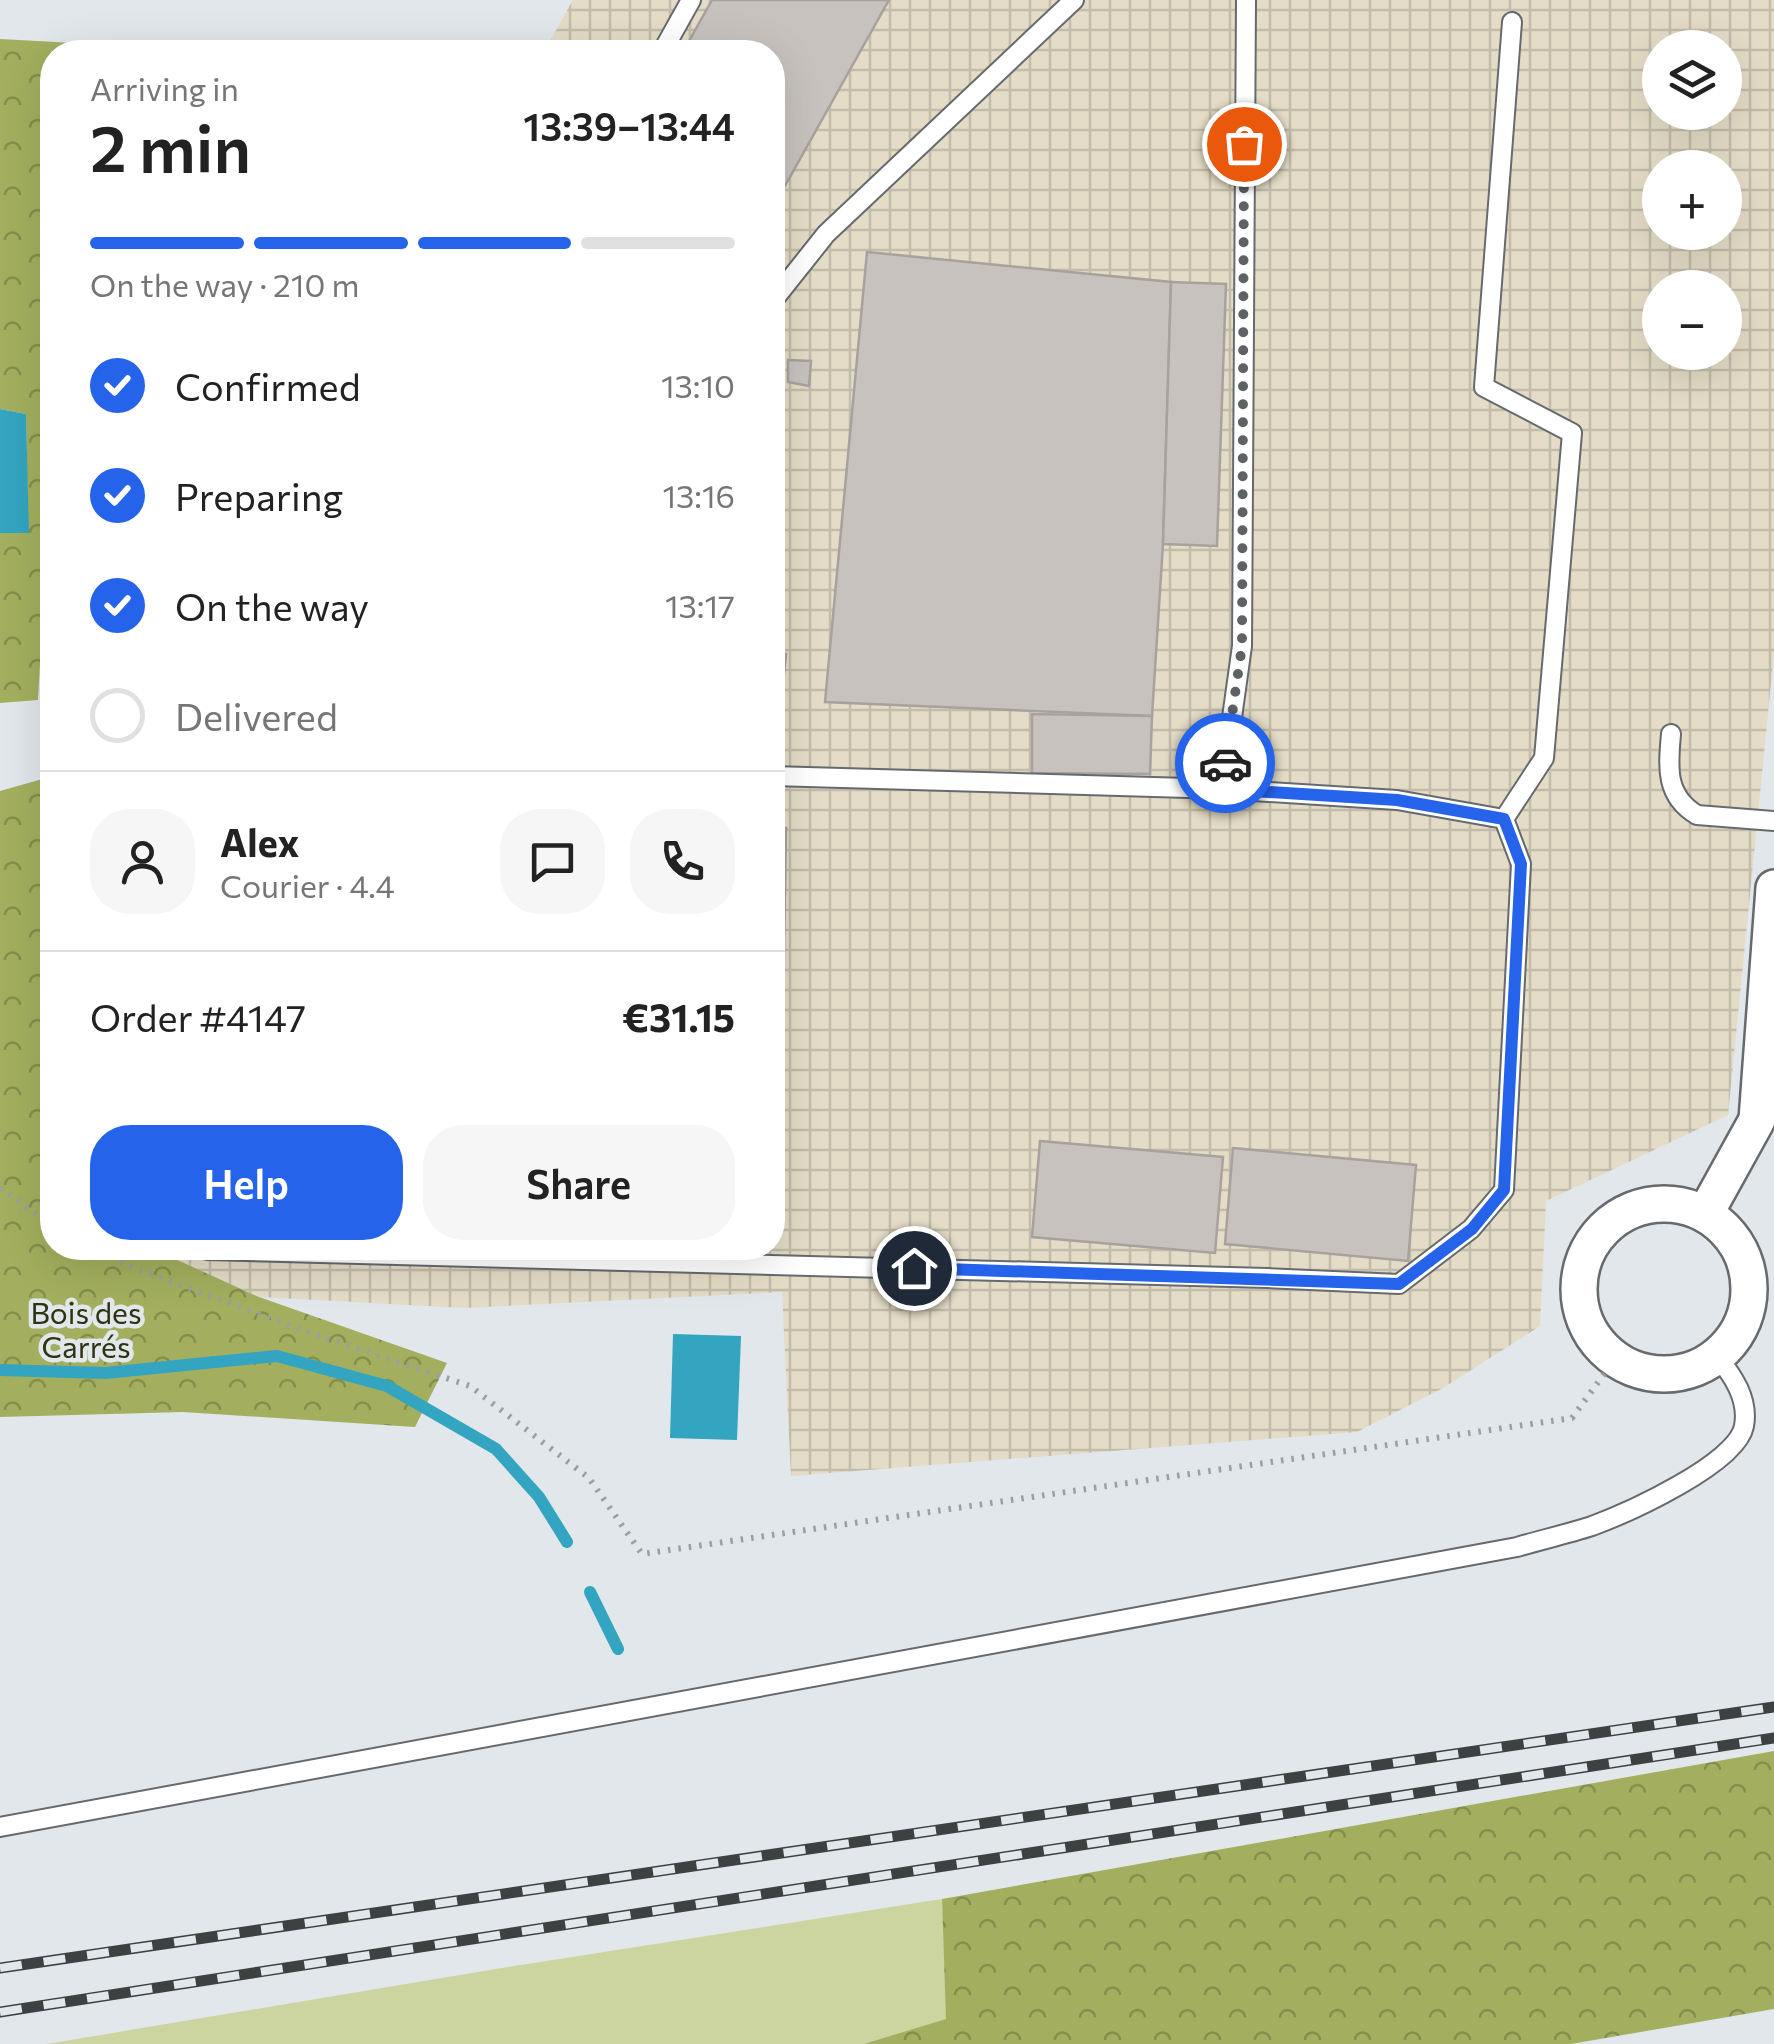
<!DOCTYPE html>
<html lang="en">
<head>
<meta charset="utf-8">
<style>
	body { margin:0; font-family:Commissioner,sans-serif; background:#f6f6f6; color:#222; height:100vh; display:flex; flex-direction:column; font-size:38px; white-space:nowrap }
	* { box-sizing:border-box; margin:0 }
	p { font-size:32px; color:#767676 }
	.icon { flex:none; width:55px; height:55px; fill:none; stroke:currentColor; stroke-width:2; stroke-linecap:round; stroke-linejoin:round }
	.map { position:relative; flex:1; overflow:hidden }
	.sheet { position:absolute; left:40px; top:40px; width:745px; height:1220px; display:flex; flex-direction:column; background:#fff; border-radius:40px; box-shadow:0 10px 40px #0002 }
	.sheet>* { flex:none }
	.controls { position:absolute; left:1642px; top:30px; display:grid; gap:20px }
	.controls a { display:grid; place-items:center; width:100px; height:100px; border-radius:50%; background:#fff; box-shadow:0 10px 40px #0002; font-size:50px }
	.pin { position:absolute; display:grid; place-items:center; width:85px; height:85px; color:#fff; margin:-42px; border:5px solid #fff; border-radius:50%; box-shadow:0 2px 10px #0007 }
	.courier { position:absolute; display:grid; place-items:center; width:100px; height:100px; margin:-50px; border:8px solid #2563eb; border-radius:50%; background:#fff; color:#222; box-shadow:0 2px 12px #0007 }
	.overview em { font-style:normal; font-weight:600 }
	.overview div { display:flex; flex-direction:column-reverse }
	.overview { display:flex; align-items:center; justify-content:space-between; height:170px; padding:0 50px }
	h1 { font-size:65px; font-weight:600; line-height:75px }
	.bar { display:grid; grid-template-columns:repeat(4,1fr); gap:15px 10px; align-content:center; height:120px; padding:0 50px }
	.bar i { height:12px; border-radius:8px; background:#e0e0e0 }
	.bar .selected { background:#2563eb }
	.bar p { grid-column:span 4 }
	.line { display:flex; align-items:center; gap:25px; padding:0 50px; border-top:2px solid #e0e0e0 }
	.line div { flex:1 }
	.round { display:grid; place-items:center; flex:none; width:105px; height:105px; border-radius:40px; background:#f6f6f6 }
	ol { padding:0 50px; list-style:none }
	li { display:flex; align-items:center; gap:30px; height:110px }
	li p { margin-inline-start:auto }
	li .icon { padding:10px; border-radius:50%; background:#2563eb; color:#fff; stroke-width:4 }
	li:last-child { color:#767676 }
	li i { width:55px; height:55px; border:5px solid #e0e0e0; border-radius:50% }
	.cta { display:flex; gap:20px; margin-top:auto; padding:20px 50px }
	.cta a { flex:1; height:115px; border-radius:40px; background:#2563eb; color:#fff; font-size:40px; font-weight:600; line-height:115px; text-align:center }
	.cta a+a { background:#f6f6f6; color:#222 }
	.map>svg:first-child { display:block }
	.industrial { fill:url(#industrial-grid); fill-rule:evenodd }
	.grass { fill:#ccd5a0 }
	.forest { fill:url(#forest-crowns) }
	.water { fill:#33a5c0 }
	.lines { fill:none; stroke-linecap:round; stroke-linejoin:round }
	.stream { stroke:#33a5c0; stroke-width:12 }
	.building { fill:#c7c2be; stroke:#a7a29e; stroke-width:2.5 }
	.service-casing { stroke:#666a6e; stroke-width:22 }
	.minor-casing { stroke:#666a6e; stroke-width:40 }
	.path { stroke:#9b9fa2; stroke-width:6; stroke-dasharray:2.5 8; stroke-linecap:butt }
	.service { stroke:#fff; stroke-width:18 }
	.minor { stroke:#fff; stroke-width:35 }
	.rail-casing { stroke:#3e4142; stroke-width:11 }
	.rail { stroke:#e1e7eb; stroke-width:8; stroke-dasharray:22; stroke-linecap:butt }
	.done { stroke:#5f6264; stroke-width:10; stroke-dasharray:0 18 }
	.route { stroke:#2563eb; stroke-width:12 }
	.labels { text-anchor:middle; stroke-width:9; stroke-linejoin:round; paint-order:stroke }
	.park-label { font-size:30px; fill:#2e3310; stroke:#e1e7eb }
</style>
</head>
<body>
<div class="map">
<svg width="1774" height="2044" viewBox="0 0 1774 2044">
	<defs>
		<pattern id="industrial-grid" width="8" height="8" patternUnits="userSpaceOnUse" patternTransform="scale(2.5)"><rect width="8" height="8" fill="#e4dcc6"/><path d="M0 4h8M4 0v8" fill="none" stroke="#c3bcaa"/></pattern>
		<pattern id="forest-crowns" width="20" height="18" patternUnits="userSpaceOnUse" patternTransform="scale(2.5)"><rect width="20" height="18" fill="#a3af5e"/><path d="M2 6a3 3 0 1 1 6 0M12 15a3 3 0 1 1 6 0" fill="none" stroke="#848e4d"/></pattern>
	</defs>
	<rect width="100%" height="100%" fill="#e1e7eb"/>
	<path class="industrial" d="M573,0h1201v653l-46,462 -182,86 -6,125 -97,62 -86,44 -566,44 -9,-184 -316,16 -207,-11 -108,-49h621v-1196h-228zM1660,48h65v64h-65zM1660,168h65v64h-65zM1660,288h65v64h-65z"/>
	<path class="grass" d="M942,1899l5,120 -80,25h-820l449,-75z"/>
	<g class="forest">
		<path d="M0,39l112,6 312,-1 10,8h-382v510l-7,11 -7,127 -38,3v-170h28l-2,-119 -26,-5z"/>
		<path d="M46,778l6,46v424h99l108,49 188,66 -32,64 -232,-15 -183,5v-626z"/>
		<path d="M1774,1751v258l-203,35h-707l82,-25 -4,-120z"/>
	</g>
	<g class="water">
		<path d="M0,409l26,5 3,119h-29z"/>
		<path d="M673,1334l68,2 -4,104 -67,-2z"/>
	</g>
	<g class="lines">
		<g class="stream">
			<path d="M0,1370l105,3 172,-17 110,30 109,63 43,48 28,45"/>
			<path d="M590,1592l28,57"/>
		</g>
	</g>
	<g class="building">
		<path d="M712,0h177l-117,209v-157h-89z"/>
		<path d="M867,252l304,30 -8,262 -11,172 -327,-14z"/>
		<path d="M1171,282l55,2 -9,262 -54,-2z"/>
		<path d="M788,360l23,1 -2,25 -21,-4z"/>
		<path d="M772,652l14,2 -5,48h-9z"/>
		<path d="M1032,714l120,2 -2,58 -118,-1z"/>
		<path d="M772,828h14l-6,371h-8z"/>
		<path d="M1040,1141l183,16 -8,96 -183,-16z"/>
		<path d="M1233,1148l183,17 -8,96 -183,-17z"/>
	</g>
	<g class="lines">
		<g class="service-casing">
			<g id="service">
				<path d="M662,52l29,-52"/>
				<path d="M772,302l54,-68 248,-234"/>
				<path d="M1671,734c-3,33 -6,62 26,81l77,6"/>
				<path d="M772,776l450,13 20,-143 4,-646"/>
				<path d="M1504,819l40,-61 28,-325 -88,-46 28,-365"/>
				<path d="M205,1248l2,2 1060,28 132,6 72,-55 33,-39 17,-326 -17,-45 -107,-19 -175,-11"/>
				<path d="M0,1827l1517,-280c24,-7 50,-13 75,-21 35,-13 145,-62 152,-100 5,-27 -11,-50 -27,-70"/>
			</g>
		</g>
		<g class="minor-casing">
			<g id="minor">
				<circle cx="1664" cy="1289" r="85"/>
				<path d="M1705,1214l52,-94 17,-232"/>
			</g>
		</g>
		<g class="path">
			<path d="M0,1188l52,37"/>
			<path d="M92,1248l47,22 169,62 162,54 119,92 53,76 930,-136 43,-59"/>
		</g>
		<use href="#service" class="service"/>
		<use href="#minor" class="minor"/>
		<g class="rail-casing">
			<g id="rail">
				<path d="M0,1968l1774,-261"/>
				<path d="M0,2012l1774,-274"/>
			</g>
		</g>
		<use href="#rail" class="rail"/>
	</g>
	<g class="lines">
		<path class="done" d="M1225,763l17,-117 2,-502"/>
		<path class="route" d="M914,1268l485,16 73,-55 32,-39 17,-326 -17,-45 -107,-19 -175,-11 3,-26"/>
	</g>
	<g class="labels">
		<g class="park-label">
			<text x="86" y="1324">Bois des<tspan x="86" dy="34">Carrés</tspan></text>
		</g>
	</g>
</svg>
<div class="controls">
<a><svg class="icon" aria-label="layers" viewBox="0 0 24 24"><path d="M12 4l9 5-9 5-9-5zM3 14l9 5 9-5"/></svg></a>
<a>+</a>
<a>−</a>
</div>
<div class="pin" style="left:1244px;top:144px;background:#ea580c"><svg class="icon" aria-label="bag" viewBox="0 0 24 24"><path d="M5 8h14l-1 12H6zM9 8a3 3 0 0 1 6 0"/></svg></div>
<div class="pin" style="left:914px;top:1268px;background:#1f2937"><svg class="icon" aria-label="home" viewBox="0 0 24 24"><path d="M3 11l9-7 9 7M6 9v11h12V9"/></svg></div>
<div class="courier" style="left:1225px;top:763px"><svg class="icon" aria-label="car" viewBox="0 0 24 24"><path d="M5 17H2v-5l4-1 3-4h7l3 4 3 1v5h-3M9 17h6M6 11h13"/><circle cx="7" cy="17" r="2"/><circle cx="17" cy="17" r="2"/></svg></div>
<section class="sheet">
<div class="overview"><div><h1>2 min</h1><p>Arriving in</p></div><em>13:39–13:44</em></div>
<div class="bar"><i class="selected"></i><i class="selected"></i><i class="selected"></i><i></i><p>On the way · 210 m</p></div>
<ol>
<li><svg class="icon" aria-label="check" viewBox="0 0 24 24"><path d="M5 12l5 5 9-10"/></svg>Confirmed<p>13:10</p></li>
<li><svg class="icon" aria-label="check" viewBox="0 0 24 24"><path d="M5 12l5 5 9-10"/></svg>Preparing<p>13:16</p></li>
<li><svg class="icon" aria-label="check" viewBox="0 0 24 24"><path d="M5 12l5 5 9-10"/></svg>On the way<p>13:17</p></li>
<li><i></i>Delivered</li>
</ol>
<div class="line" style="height:180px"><a class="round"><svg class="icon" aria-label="person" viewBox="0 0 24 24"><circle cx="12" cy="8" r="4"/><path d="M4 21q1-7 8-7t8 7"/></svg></a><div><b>Alex</b><p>Courier · 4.4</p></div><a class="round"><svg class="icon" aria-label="chat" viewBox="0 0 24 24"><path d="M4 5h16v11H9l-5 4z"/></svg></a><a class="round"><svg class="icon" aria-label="phone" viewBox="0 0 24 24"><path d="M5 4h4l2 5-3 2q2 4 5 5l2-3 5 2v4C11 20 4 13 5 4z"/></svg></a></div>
<div class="line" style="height:130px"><div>Order #4147</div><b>€31.15</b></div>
<div class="cta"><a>Help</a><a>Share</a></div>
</section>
</div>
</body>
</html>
